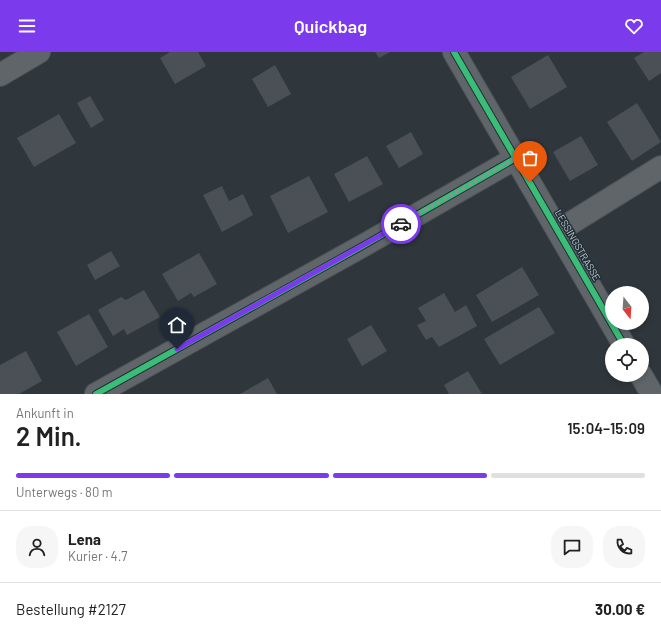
<!DOCTYPE html>
<html lang="de">
<head>
<meta charset="utf-8">
<style>
	body { margin:0; font-family:Barlow,sans-serif; background:#f6f6f6; color:#222; height:100vh; display:flex; flex-direction:column; font-size:15px; white-space:nowrap }
	* { box-sizing:border-box; margin:0 }
	p { font-size:13px; color:#767676 }
	.icon { flex:none; width:22px; height:22px; fill:none; stroke:currentColor; stroke-width:2; stroke-linecap:round; stroke-linejoin:round }
	.map { position:relative; height:342px; overflow:hidden }
	.details { display:flex; flex-direction:column; background:#fff; flex:1 }
	.details>* { flex:none }
	.needle { width:26px; rotate:163deg }
	.fabs { position:absolute; left:605px; top:234px; display:grid; gap:8px }
	.fabs a { display:grid; place-items:center; width:44px; height:44px; border-radius:50%; background:#fff; box-shadow:0 2px 6px #0003; font-size:20px }
	.pin { position:absolute; display:grid; place-items:center; width:34px; height:34px; color:#fff; margin:-41px -17px; border-radius:50% 50% 50% 0; rotate:-45deg; box-shadow:0 0 4px #0007 }
	.pin .icon { rotate:45deg }
	.courier { position:absolute; display:grid; place-items:center; width:40px; height:40px; margin:-20px; border:3px solid #7c3aed; border-radius:50%; background:#fff; color:#222; box-shadow:0 1px 5px #0007 }
	.overview em { font-style:normal; font-weight:600 }
	.overview div { display:flex; flex-direction:column-reverse }
	.overview { display:flex; align-items:center; justify-content:space-between; height:68px; padding:0 16px }
	h1 { font-size:26px; font-weight:600; line-height:30px }
	.bar { display:grid; grid-template-columns:repeat(4,1fr); gap:6px 4px; align-content:center; height:48px; padding:0 16px }
	.bar i { height:5px; border-radius:3px; background:#e0e0e0 }
	.bar .selected { background:#7c3aed }
	.bar p { grid-column:span 4 }
	.line { display:flex; align-items:center; gap:10px; padding:0 16px; border-top:1px solid #e0e0e0 }
	.line div { flex:1 }
	.round { display:grid; place-items:center; flex:none; width:42px; height:42px; border-radius:16px; background:#f6f6f6 }
	header { display:flex; justify-content:space-between; align-items:center; height:52px; padding:0 16px; background:#7c3aed; color:#fff; font-size:18px; font-weight:600 }
	.map>svg:first-child { display:block }
	.building { fill:#4a5055 }
	.lines { fill:none; stroke-linecap:round; stroke-linejoin:round }
	.minor-casing { stroke:#4d5356; stroke-width:24 }
	.tertiary-casing { stroke:#4d5356; stroke-width:24 }
	.minor { stroke:#60656a; stroke-width:22 }
	.tertiary { stroke:#60656a; stroke-width:22 }
	.cycleway-casing { stroke:#232f37; stroke-width:8 }
	.cycleway { stroke:#3abd76; stroke-width:6 }
	.done { stroke:#8a9399; stroke-width:4; stroke-dasharray:0 7.2 }
	.route { stroke:#7c3aed; stroke-width:5 }
	.labels { text-anchor:middle; stroke-width:3; stroke-linejoin:round; paint-order:stroke }
	.street-label { font-size:10px; fill:#bbc4cb; stroke:#232f37 }
</style>
</head>
<body>
<header><svg class="icon" aria-label="menu" viewBox="0 0 24 24"><path d="M4 6h16M4 12h16M4 18h16"/></svg>Quickbag<svg class="icon" aria-label="heart" viewBox="0 0 24 24"><path d="M12 20l-8-8c-3-5 5-10 8-4 3-6 11-1 8 4z"/></svg></header>
<div class="map">
<svg width="661" height="342" viewBox="0 0 661 342">
	<rect width="100%" height="100%" fill="#2f373c"/>
	<g class="building">
		<path d="M170,0h28l8,14 -31,18 -15,-26z"/>
		<path d="M375,0h15l-11,6z"/>
		<path d="M644,0h17v21l-12,8 -15,-23z"/>
		<path d="M548,3l19,32 -37,22 -19,-32z"/>
		<path d="M275,13l16,29 -23,13 -16,-28z"/>
		<path d="M90,44l14,24 -13,8 -14,-25z"/>
		<path d="M637,51l24,39 -29,19 -25,-39z"/>
		<path d="M59,62l17,29 -42,24 -17,-29z"/>
		<path d="M411,80l12,22 -24,14 -13,-22z"/>
		<path d="M581,84l17,29 -28,16 -17,-29z"/>
		<path d="M367,104l16,28 -34,18 -15,-28z"/>
		<path d="M309,124l19,36 -40,21 -18,-37z"/>
		<path d="M222,134l7,15 14,-7 10,21 -31,17 -19,-37z"/>
		<path d="M111,199l9,15 -25,14 -8,-15z"/>
		<path d="M199,201l18,31 -23,13 -3,-4 -13,8 -16,-27z"/>
		<path d="M522,215l17,28 -47,27 -16,-27z"/>
		<path d="M144,238l16,27 -33,18 -3,-6 -11,7 -15,-26 23,-13 5,3z"/>
		<path d="M444,241l11,19 11,-7 11,21 -38,21 -7,-10 -6,3 -9,-15 9,-4 -8,-13z"/>
		<path d="M539,255l16,26 -55,32 -16,-26z"/>
		<path d="M89,262l19,33 -32,19 -19,-34z"/>
		<path d="M371,273l16,26 -25,15 -15,-27z"/>
		<path d="M26,299l16,30 -23,13h-19v-29z"/>
		<path d="M468,319l14,23h-33l-5,-9z"/>
		<path d="M268,326l9,16h-37z"/>
	</g>
	<g class="lines">
		<g class="minor-casing">
			<g id="minor">
				<path d="M0,23l39,-23"/>
				<path d="M558,179l103,-64"/>
				<path d="M96,342l270,-150 150,-86"/>
			</g>
		</g>
		<g class="tertiary-casing">
			<g id="tertiary">
				<path d="M454,0l170,293"/>
				<path d="M641,323l11,19"/>
			</g>
		</g>
		<use href="#minor" class="minor"/>
		<use href="#tertiary" class="tertiary"/>
		<g class="cycleway-casing">
			<g id="cycleway">
				<path d="M454,0l170,293"/>
				<path d="M96,342l270,-150 150,-86"/>
			</g>
		</g>
		<use href="#cycleway" class="cycleway"/>
	</g>
	<g class="lines">
		<path class="done" d="M401,172l115,-66 14,24"/>
		<path class="route" d="M177,297l224,-125"/>
	</g>
	<g class="labels">
		<g class="street-label">
			<text transform="translate(578 193) rotate(60)" y="4">LESSINGSTRASSE</text>
		</g>
	</g>
</svg>
<div class="fabs">
<a><svg class="needle" viewBox="-14 -14 28 28"><path d="M0-13l5 13h-10z" fill="#e53935"/><path d="M0 13l5-13h-10z" fill="#767676"/></svg></a>
<a><svg class="icon" aria-label="locate" viewBox="0 0 24 24"><circle cx="12" cy="12" r="6"/><path d="M12 2v4M12 18v4M2 12h4M18 12h4"/></svg></a>
</div>
<div class="pin" style="left:530px;top:130px;background:#ea580c"><svg class="icon" aria-label="bag" viewBox="0 0 24 24"><path d="M5 8h14l-1 12H6zM9 8a3 3 0 0 1 6 0"/></svg></div>
<div class="pin" style="left:177px;top:297px;background:#1f2937"><svg class="icon" aria-label="home" viewBox="0 0 24 24"><path d="M3 11l9-7 9 7M6 9v11h12V9"/></svg></div>
<div class="courier" style="left:401px;top:172px"><svg class="icon" aria-label="car" viewBox="0 0 24 24"><path d="M5 17H2v-5l4-1 3-4h7l3 4 3 1v5h-3M9 17h6M6 11h13"/><circle cx="7" cy="17" r="2"/><circle cx="17" cy="17" r="2"/></svg></div>
</div>
<section class="details">
<div class="overview"><div><h1>2 Min.</h1><p>Ankunft in</p></div><em>15:04–15:09</em></div>
<div class="bar"><i class="selected"></i><i class="selected"></i><i class="selected"></i><i></i><p>Unterwegs · 80 m</p></div>
<div class="line" style="height:72px"><a class="round"><svg class="icon" aria-label="person" viewBox="0 0 24 24"><circle cx="12" cy="8" r="4"/><path d="M4 21q1-7 8-7t8 7"/></svg></a><div><b>Lena</b><p>Kurier · 4.7</p></div><a class="round"><svg class="icon" aria-label="chat" viewBox="0 0 24 24"><path d="M4 5h16v11H9l-5 4z"/></svg></a><a class="round"><svg class="icon" aria-label="phone" viewBox="0 0 24 24"><path d="M5 4h4l2 5-3 2q2 4 5 5l2-3 5 2v4C11 20 4 13 5 4z"/></svg></a></div>
<div class="line" style="height:52px"><div>Bestellung #2127</div><b>30.00 €</b></div>
</section>
</body>
</html>
